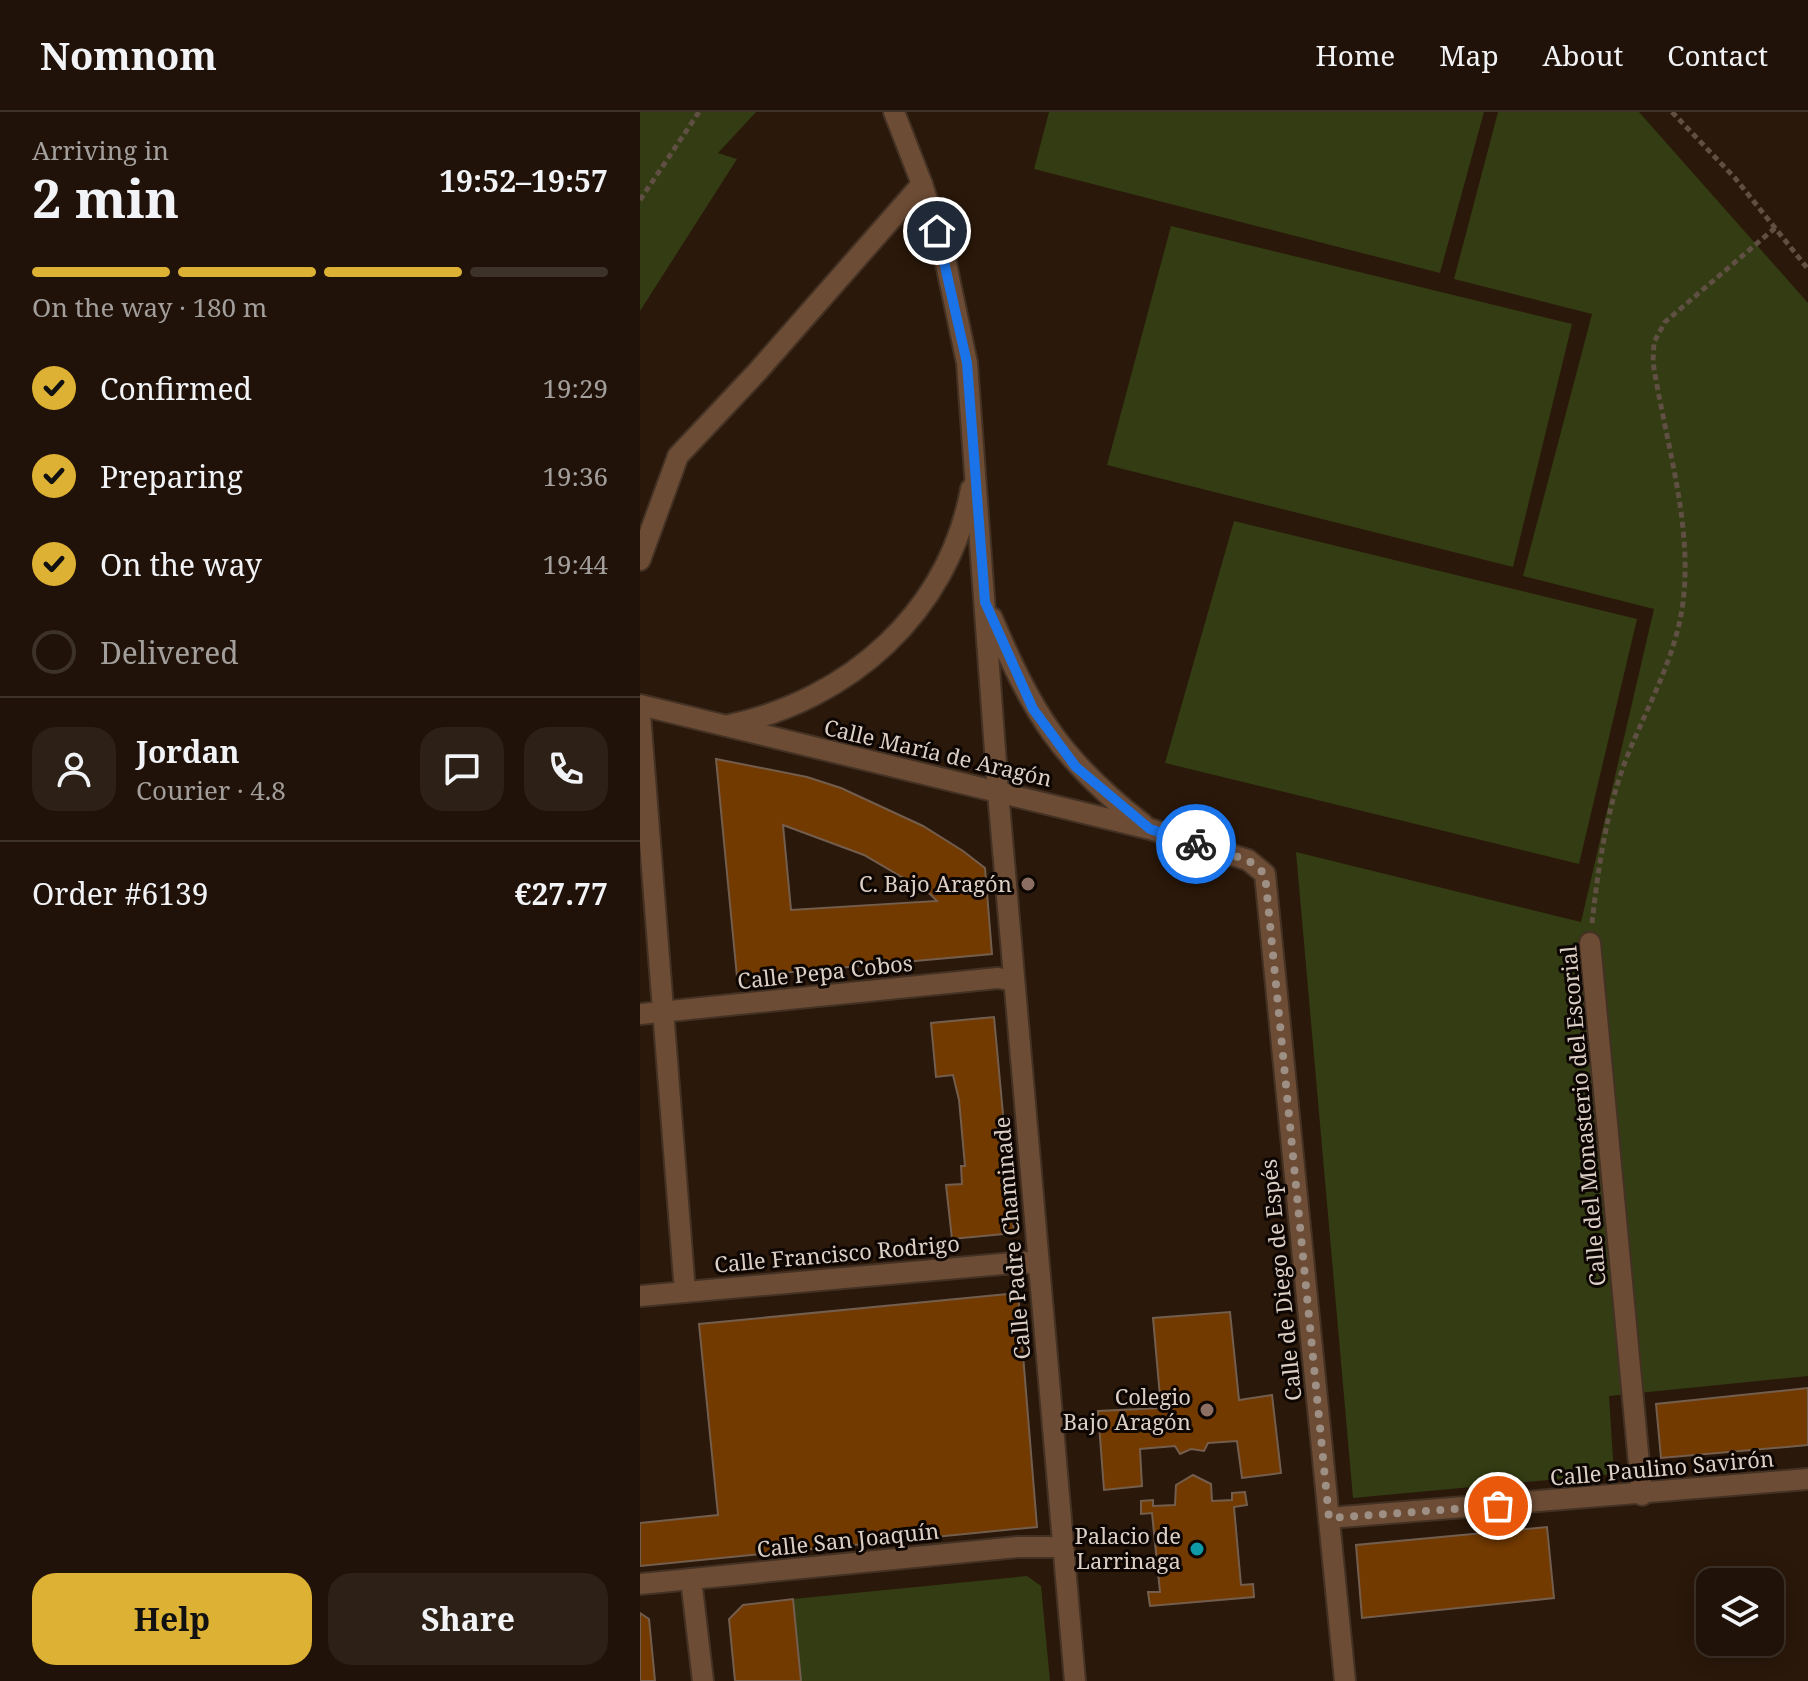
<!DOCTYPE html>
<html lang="en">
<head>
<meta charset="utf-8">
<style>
	body { margin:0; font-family:"Noto Serif",serif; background:#2d2016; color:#f1f3f6; height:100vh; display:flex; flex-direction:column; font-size:30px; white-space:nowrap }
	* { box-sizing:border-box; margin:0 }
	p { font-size:26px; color:#a29e9c }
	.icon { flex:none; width:44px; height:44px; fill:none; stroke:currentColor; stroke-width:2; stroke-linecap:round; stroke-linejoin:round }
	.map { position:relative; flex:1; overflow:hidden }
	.details { display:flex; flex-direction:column; background:#201208; width:640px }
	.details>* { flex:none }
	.controls { position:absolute; left:1056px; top:1456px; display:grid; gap:16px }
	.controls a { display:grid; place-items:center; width:88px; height:88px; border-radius:16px; background:#201208; box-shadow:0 4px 20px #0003,0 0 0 2px #3d3229; font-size:40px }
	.pin { position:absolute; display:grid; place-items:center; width:68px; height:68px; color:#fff; margin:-34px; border:4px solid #fff; border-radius:50%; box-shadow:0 2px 8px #0007 }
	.courier { position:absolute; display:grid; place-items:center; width:80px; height:80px; margin:-40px; border:6px solid #1a73e8; border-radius:50%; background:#fff; color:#222; box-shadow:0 2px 10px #0007 }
	.head em { font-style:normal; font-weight:700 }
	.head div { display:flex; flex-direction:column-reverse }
	.head { display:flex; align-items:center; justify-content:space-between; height:136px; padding:0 32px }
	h1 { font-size:52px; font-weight:700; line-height:60px }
	.bar { display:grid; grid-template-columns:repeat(4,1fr); gap:12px 8px; align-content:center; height:96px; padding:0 32px }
	.bar i { height:10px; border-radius:6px; background:#3d3229 }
	.bar .current { background:#ddb133 }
	.bar p { grid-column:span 4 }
	.line { display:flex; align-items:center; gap:20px; padding:0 32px; border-top:2px solid #3d3229 }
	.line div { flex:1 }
	.round { display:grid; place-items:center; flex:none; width:84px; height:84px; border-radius:24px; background:#2d2016 }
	ol { padding:0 32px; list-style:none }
	li { display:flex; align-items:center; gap:24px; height:88px }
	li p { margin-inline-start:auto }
	li .icon { padding:8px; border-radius:50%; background:#ddb133; color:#111; stroke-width:4 }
	li:last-child { color:#a29e9c }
	li i { width:44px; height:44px; border:4px solid #3d3229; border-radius:50% }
	.action { display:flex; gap:16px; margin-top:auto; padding:16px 32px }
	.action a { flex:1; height:92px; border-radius:24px; background:#ddb133; color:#111; font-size:32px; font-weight:700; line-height:92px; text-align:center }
	.action a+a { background:#2d2016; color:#f1f3f6 }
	header { display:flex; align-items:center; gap:48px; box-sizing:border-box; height:112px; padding:0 40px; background:#201208; border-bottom:2px solid #3d3229 }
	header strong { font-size:38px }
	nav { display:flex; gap:44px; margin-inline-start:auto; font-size:28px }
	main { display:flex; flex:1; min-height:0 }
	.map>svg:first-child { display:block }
	.green { fill:#333c12 }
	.building { fill:#733a00; stroke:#735d4d; stroke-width:2; fill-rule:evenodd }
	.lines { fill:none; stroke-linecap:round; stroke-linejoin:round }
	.minor-casing { stroke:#433224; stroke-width:24 }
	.path { stroke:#604f43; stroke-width:5; stroke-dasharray:6 4; stroke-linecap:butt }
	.minor { stroke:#6d4c35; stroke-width:20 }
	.done { stroke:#9e8f84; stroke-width:8; stroke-dasharray:0 14.4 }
	.route { stroke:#1a73e8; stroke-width:10 }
	.education-dot { fill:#8d6e63; stroke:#0d0602; stroke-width:3 }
	.culture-dot { fill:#0f9aa8; stroke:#0d0602; stroke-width:3 }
	.labels { text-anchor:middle; stroke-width:6; stroke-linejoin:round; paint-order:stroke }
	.street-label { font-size:22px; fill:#dccfc6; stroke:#0d0602 }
	.poi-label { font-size:22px; fill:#dccfc6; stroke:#0d0602; text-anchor:end }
</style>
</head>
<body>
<header>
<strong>Nomnom</strong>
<nav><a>Home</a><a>Map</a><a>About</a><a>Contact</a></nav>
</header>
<main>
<section class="details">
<div class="head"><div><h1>2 min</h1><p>Arriving in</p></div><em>19:52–19:57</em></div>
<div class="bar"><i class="current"></i><i class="current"></i><i class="current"></i><i></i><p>On the way · 180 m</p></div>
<ol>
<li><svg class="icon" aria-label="check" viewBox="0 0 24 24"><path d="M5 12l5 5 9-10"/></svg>Confirmed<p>19:29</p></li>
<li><svg class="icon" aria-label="check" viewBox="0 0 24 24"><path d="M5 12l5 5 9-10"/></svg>Preparing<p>19:36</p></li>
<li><svg class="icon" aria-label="check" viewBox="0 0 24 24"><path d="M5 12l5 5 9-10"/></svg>On the way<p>19:44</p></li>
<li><i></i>Delivered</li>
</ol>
<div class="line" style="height:144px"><a class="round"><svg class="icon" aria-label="person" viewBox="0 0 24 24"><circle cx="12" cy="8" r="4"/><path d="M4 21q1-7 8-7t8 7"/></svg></a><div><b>Jordan</b><p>Courier · 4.8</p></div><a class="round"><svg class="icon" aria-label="chat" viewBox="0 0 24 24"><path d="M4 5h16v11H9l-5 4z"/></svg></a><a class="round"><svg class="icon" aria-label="phone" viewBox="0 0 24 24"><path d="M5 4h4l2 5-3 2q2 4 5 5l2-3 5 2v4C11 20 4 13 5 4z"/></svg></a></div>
<div class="line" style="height:104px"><div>Order #6139</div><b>€27.77</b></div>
<div class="action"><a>Help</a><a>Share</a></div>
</section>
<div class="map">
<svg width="1168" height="1569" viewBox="0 0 1168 1569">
	<rect width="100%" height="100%" fill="#2a180a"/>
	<g class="green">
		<path d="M0,0h116l-38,41 19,6 -97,152z"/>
		<path d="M409,0h435l-44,161 -406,-104z"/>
		<path d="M858,0h141l169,191v1073l-199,20 5,78 -261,24 -57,-646 285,70 73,-313 -131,-33 69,-262 -138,-35z"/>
		<path d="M531,114l401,98 -59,243 -406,-102z"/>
		<path d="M594,409l403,98 -58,245 -414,-101z"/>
		<path d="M387,1464l14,10 9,95h-249l-8,-82z"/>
	</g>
	<g class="building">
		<path d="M76,647l91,18 34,11 82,38 40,25 22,17 7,86 -255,23zM143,713l81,30 65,38 8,8 -146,9z"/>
		<path d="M354,905l20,216 -62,6 -6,-54 16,-1 -1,-18h4l-6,-66 -6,-25 -17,2 -5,-54z"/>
		<path d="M378,1181l19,234 -397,39v-43l78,-8 -19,-191z"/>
		<path d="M590,1200l9,88 33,-5 9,78 -39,5 -5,-37 -29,2 -4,8 -13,-2 -11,5 -5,-8 -35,3 2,37 -38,4 -6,-79 63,-3 -8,-90z"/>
		<path d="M1168,1276v57l-147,13 -5,-54z"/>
		<path d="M553,1363l18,9 1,17 20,-1v-7l13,-1 2,13 -13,2 7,78 12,-1 1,13 -104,9 -2,-14h12l-8,-79 -11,1v-13l12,-1v6l22,-1 1,-20z"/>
		<path d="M907,1415l7,71 -192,20 -6,-73z"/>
		<path d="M153,1487l8,82h-66l-6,-62 14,-14z"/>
		<path d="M0,1501l9,6 6,62h-15z"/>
	</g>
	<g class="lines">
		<g class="minor-casing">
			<g id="minor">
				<path d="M254,0l28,72 22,70 23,109 31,429 77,889"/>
				<path d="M0,448l38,-104 80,-85 164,-187"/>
				<path d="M352,506c41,96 68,141 151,206"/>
				<path d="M0,593l510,124 98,31 17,14 80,807"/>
				<path d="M0,602l45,578"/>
				<path d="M89,613c120,-25 219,-112 242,-236"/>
				<path d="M950,831l52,552"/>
				<path d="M0,902l358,-36 16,3"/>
				<path d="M0,1184l385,-34 13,3"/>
				<path d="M689,1406l479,-39"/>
				<path d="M51,1467l12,102"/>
				<path d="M0,1472l378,-37h44"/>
			</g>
		</g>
		<g class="path">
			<path d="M1032,0l63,66 73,91"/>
			<path d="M0,88l59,-88"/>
			<path d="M952,811c6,-53 14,-111 33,-161 20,-52 51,-103 58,-160 10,-78 -18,-162 -30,-240l1,-20 11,-20 110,-94"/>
		</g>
		<use href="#minor" class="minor"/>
	</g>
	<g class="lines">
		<path class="done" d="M556,732l52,16 17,14 64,644 169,-12"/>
		<path class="route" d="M297,119l30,132 18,239 48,107 43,58 74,62 46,15"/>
	</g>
	<g class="education-dot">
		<circle cx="388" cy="772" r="8"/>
		<circle cx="567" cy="1298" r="8"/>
	</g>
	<circle class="culture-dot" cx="557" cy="1437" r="8"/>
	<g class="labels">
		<g class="street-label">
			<text transform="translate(298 641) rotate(13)" y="8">Calle María de Aragón</text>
			<text transform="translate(185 860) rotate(-6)" y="8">Calle Pepa Cobos</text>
			<text transform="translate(943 1004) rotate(-95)" y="8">Calle del Monasterio del Escorial</text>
			<text transform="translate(372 1126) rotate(-95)" y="8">Calle Padre Chaminade</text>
			<text transform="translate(197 1142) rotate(-5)" y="8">Calle Francisco Rodrigo</text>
			<text transform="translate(641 1168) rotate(-96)" y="8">Calle de Diego de Espés</text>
			<text transform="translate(1022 1356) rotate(-5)" y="8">Calle Paulino Savirón</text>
			<text transform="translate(208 1428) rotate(-6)" y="8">Calle San Joaquín</text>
		</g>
		<g class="poi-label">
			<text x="372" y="780">C. Bajo Aragón</text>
			<text x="551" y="1293">Colegio<tspan x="551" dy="25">Bajo Aragón</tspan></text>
			<text x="541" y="1432">Palacio de<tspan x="541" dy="25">Larrinaga</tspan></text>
		</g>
	</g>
</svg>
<div class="controls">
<a><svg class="icon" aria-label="layers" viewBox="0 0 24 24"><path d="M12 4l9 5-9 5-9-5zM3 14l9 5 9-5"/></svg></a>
</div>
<div class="pin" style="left:858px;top:1394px;background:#ea580c"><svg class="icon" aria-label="bag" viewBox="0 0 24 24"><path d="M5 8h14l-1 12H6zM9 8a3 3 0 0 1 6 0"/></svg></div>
<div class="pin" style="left:297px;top:119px;background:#1f2937"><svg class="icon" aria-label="home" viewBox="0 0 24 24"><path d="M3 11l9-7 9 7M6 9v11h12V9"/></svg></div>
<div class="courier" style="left:556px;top:732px"><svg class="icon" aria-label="bike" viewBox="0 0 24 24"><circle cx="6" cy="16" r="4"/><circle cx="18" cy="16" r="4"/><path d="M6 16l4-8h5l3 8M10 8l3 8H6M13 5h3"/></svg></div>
</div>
</main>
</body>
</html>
